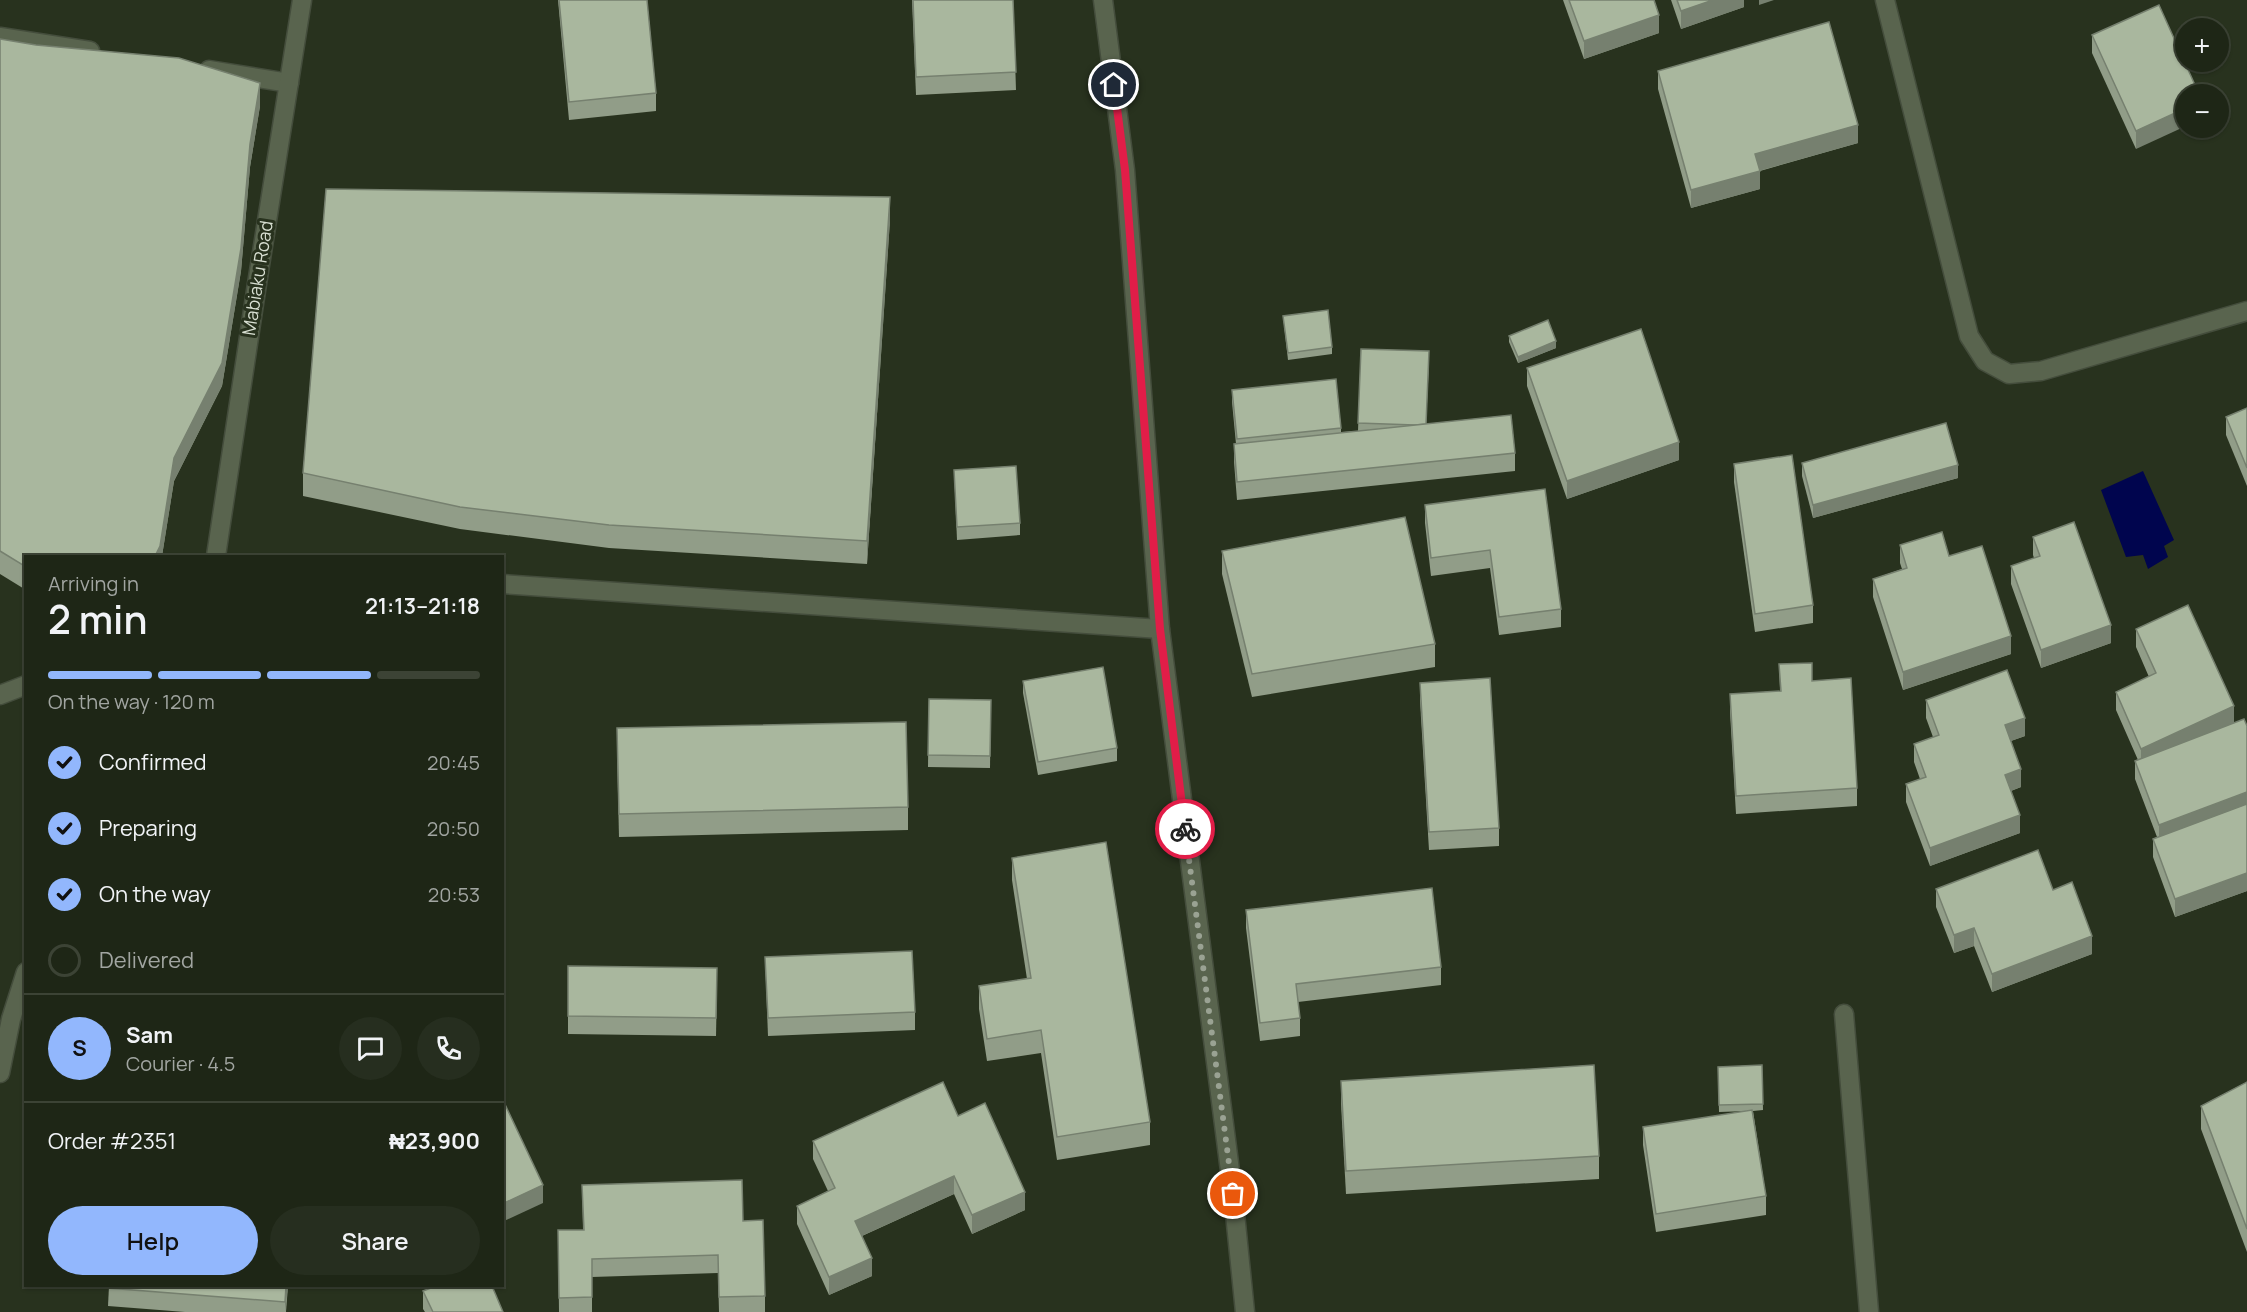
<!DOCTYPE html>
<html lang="en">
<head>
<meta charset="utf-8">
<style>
	body { margin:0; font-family:Manrope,sans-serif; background:#262e1f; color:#f1f3f6; height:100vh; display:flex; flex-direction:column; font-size:22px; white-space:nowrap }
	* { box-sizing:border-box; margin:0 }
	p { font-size:20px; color:#a1a5a1 }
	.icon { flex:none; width:33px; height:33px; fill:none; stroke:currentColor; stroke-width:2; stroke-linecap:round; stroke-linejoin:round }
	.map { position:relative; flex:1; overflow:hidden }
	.sheet { position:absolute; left:24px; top:555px; width:480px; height:732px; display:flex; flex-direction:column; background:#1e2616; border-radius:0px; box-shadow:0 2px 4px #0004,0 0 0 2px #3c4335 }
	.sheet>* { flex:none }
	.controls { position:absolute; left:2175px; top:18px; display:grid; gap:12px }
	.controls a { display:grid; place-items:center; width:54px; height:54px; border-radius:50%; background:#1e2616; box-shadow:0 2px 4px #0004,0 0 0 2px #3c4335; font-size:30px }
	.pin { position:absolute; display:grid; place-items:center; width:51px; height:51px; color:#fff; margin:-26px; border:3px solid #fff; border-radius:50%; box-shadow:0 2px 6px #0007 }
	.courier { position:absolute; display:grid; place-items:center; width:60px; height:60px; margin:-30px; border:4px solid #e11d48; border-radius:50%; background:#fff; color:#222; box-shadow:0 2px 8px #0007 }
	.overview em { font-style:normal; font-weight:600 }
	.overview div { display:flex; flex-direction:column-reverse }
	.overview { display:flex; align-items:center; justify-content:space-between; height:102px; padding:0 24px }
	h1 { font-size:39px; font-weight:600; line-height:45px }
	.bar { display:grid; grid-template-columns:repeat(4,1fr); gap:9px 6px; align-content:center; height:72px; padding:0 24px }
	.bar i { height:8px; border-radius:4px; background:#3c4335 }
	.bar .active { background:#92b7fd }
	.bar p { grid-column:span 4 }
	.line { display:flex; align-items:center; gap:15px; padding:0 24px; border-top:2px solid #3c4335 }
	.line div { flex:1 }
	.round { display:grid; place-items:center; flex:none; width:63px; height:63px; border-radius:32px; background:#262e1f }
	ol { padding:0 24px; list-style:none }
	li { display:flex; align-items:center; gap:18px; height:66px }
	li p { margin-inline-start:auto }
	li .icon { padding:6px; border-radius:50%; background:#92b7fd; color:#111; stroke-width:4 }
	li:last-child { color:#a1a5a1 }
	li i { width:33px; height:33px; border:3px solid #3c4335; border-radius:50% }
	.primary-button { display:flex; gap:12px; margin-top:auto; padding:12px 24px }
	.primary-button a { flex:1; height:69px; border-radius:36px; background:#92b7fd; color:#111; font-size:24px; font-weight:600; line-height:69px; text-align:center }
	.primary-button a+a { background:#262e1f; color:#f1f3f6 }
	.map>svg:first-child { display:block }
	.water { fill:#00054e }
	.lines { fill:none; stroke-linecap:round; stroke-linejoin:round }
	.minor-casing { stroke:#444d3c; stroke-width:21 }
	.minor { stroke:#59644e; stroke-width:18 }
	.wall { fill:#919d88 }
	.shaded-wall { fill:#76806f }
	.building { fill:#a9b79e; stroke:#76806f; stroke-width:1.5 }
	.done { stroke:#9aa293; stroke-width:6; stroke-dasharray:0 10.8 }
	.route { stroke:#e11d48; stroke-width:8 }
	.labels { text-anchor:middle; stroke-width:6; stroke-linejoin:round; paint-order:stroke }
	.street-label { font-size:18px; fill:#d8dfd2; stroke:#28321e }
</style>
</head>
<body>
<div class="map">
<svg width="2247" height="1312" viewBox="0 0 2247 1312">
	<rect width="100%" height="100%" fill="#28321e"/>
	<path class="water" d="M2143,471l31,69 -10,6 4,11 -20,12 -5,-14 -17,2 -25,-67z"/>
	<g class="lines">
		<g class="minor-casing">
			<g id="minor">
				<path d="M1103,0l22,170 35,459 73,565 12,118"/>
				<path d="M1885,0l84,336 16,25 24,13 32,-3 206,-60"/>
				<path d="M0,37l90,14"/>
				<path d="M209,70l80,13"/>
				<path d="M216,556l41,-272 45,-284"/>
				<path d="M502,584l658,45"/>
				<path d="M0,695l26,-10"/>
				<path d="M1844,1014l25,298"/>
				<path d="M0,1073l11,-54 15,-47"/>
			</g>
		</g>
		<use href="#minor" class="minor"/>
	</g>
	<g class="wall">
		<path d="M558,0h89l9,93v18l-87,9z"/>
		<path d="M912,0h101l3,90 -100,5z"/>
		<path d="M1563,0h91l5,33 -75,26z"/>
		<path d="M1671,0h73v7l-63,22z"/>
		<path d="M2159,5l-23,144 -44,-96v-18z"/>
		<path d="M0,39l260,67 -10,61 -9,104 -19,115 -48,95 -12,75h-136v34l-26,-16z"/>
		<path d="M1658,71l200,72 -98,28v18l-69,19 -33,-119z"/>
		<path d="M890,220l-23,344 -258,-16 -149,-19 -157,-33v-23z"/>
		<path d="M1283,316l49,31v7l-44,6z"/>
		<path d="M1509,336l47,12 -38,15 -9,-21z"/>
		<path d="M1361,349l68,15 -3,60 89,29v18l-278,29 -3,-38v-18h2l-4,-42v-12l109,38v4l17,-1z"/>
		<path d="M1527,368l152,92 -112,39 -40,-113z"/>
		<path d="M2247,408v78l-21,-51v-18z"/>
		<path d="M1802,463l156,15 -145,40 -11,-42z"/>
		<path d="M1734,464l79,141v18l-58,9 -21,-150z"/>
		<path d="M954,470l66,53v12l-63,5z"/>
		<path d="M1545,489l16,120v18l-62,8 -9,-67 -59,8 -6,-53v-18z"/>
		<path d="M2033,537l78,106 -70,25 -30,-84v-18l23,-8 -1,-3z"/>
		<path d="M1900,545l49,11 62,98 -108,36 -30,-93v-18l29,-10 -2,-6z"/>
		<path d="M1222,551l213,93v23l-183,30 -30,-123z"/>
		<path d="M2136,629l98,94 13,3v165l-72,26 -22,-60v-18l4,-2 -22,-58v-18l3,-1 -22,-50v-18l33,-15 -13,-30z"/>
		<path d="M1779,664l33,17 45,107v18l-121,8 -6,-102v-18l50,-3z"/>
		<path d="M1023,681l94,67v13l-79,14 -15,-82z"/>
		<path d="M1420,683l79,145v18l-70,4 -9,-149z"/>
		<path d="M929,699l62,1 -1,68 -62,-1z"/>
		<path d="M1926,700l99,36 -14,5 10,46 -10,4 9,42 -90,33 -24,-64v-18l14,-5 -6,-17v-18l19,-7 -7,-19z"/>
		<path d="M617,751l291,56v23l-289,7z"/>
		<path d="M1012,858l138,264v23l-93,15 -16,-107 -54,8 -8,-52v-23l48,-7 -15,-99z"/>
		<path d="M1936,889l117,1 39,64 -100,38 -18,-46 -20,7 -18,-46z"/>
		<path d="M1246,910l195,57v18l-143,17 2,16v18l-40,5 -14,-113z"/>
		<path d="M765,957l150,55v18l-147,6z"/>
		<path d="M568,966l149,20 -1,50 -148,-2z"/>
		<path d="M1762,1065l1,45 -10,1 13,85v19l-110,17 -13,-87v-18l106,-16 -30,1 -1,-45z"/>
		<path d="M1341,1081l258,75v23l-253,15 -5,-90z"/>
		<path d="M2247,1082v170l-46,-123v-23z"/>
		<path d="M958,1116l67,94 -53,24 -18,-40 -92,42 10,40 -43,19 -32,-71v-18l31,-15 -15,-32v-18z"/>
		<path d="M582,1185l161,36 22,75v16h-46l-1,-39 -126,4v35h-33l-1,-82h25z"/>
		<path d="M109,1286h179l-2,26h-101l-77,-6z"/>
		<path d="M423,1291l80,21h-78l-2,-3z"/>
	</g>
	<g class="shaded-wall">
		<path d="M1713,0h31v7l-63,22v-18z"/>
		<path d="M1759,0h15l-15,5z"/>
		<path d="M1659,15v18l-75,26v-18z"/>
		<path d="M260,83v23l-10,61 -9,104 -19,115 -48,95 -12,75h-7l19,-98z"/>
		<path d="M2186,108v18l-50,23v-18z"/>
		<path d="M1858,125v18l-103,29v-18z"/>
		<path d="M1760,171v18l-69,19v-18z"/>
		<path d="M890,197v23l-23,344v-23z"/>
		<path d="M1556,341v7l-38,15v-6z"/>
		<path d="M1679,442v18l-112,39v-18z"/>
		<path d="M1958,465v13l-145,40v-13z"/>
		<path d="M2111,625v18l-70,25v-18z"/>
		<path d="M2011,636v18l-108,36v-18z"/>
		<path d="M2234,706v18l-93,43v-18z"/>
		<path d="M2025,718v18l-20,7v-18z"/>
		<path d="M2021,769v18l-16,6v-18z"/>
		<path d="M2247,792v18l-88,33v-18z"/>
		<path d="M2020,815v18l-90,33v-18z"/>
		<path d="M2247,873v18l-72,26v-18z"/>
		<path d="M1974,928v18l-20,7v-18z"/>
		<path d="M2092,936v18l-100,38v-18z"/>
		<path d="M954,1176v18l-99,45v-18z"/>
		<path d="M543,1185v18l-41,19v-18z"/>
		<path d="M1025,1192v18l-53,24v-19z"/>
		<path d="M872,1258v18l-43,19v-18z"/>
		<path d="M286,1286h2l-3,26v-10z"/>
	</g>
	<g class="building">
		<path d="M559,0h88l9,93 -87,9z"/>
		<path d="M913,0h100l3,72 -100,5z"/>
		<path d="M1569,0h85l5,15 -75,26z"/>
		<path d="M1677,0h36l-32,11z"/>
		<path d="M2159,5l40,89h-13v14l-50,23 -44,-96z"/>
		<path d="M1829,22l29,103 -103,29 5,17 -69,19 -33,-119z"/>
		<path d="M0,39l36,6 143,13 81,25 -10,61 -9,104 -19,115 -48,95 -14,88 -5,10h-129v11l-26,-16z"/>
		<path d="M326,189l564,8 -23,344 -258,-16 -149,-18 -157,-34z"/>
		<path d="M1328,310l4,37 -44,6 -5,-37z"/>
		<path d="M1548,320l8,21 -38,16 -9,-21z"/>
		<path d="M1641,329l38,113 -112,39 -40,-113z"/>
		<path d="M1361,349l68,2 -3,73 -11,1 -57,-2z"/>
		<path d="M1336,379l5,49 -104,11 -5,-49z"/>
		<path d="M2247,408v60l-21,-51z"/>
		<path d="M1511,415l4,38 -278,29 -3,-38z"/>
		<path d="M1946,423l12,42 -145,40 -11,-42z"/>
		<path d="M1792,455l21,150 -58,9 -21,-150z"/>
		<path d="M1016,466l4,57 -63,4 -3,-57z"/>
		<path d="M1545,489l16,120 -62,8 -9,-67 -59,8 -6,-53z"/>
		<path d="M1405,517l30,127 -183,30 -30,-123z"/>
		<path d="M2074,522l37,103 -70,25 -30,-84 29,-10 -7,-19z"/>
		<path d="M1942,532l7,24 33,-10 29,90 -108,36 -30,-93 34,-11 -7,-23z"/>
		<path d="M2188,605l46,101 -93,43 -25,-57 40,-19 -20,-44z"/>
		<path d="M1812,663v18l39,-3 6,110 -121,8 -6,-102 51,-3 -2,-27z"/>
		<path d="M1103,667l14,81 -79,14 -15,-81z"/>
		<path d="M2007,670l18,48 -20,7 16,44 -16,6 15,40 -90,33 -24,-64 20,-7 -12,-33 25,-9 -13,-35z"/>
		<path d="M1490,678l9,150 -70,4 -9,-149z"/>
		<path d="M929,699l62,1 -1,56 -62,-1z"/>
		<path d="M2244,719l3,7v66l-88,33 -24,-64z"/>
		<path d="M906,722l2,85 -289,7 -2,-86z"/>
		<path d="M2247,804v69l-72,26 -22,-60z"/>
		<path d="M1106,842l44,280 -93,15 -16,-107 -54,9 -8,-53 52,-8 -19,-120z"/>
		<path d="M2038,850l15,40 19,-8 20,54 -100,38 -18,-46 -20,7 -18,-46z"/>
		<path d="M1432,888l9,79 -145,17 4,34 -40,5 -14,-113z"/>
		<path d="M912,951l3,61 -147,6 -3,-61z"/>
		<path d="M568,966l149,2 -1,50 -148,-2z"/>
		<path d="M1594,1065l5,91 -253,15 -5,-90z"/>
		<path d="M1762,1065l1,39 -44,1 -1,-38z"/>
		<path d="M943,1082l15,34 27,-13 40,89 -53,23 -18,-39 -99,45 17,37 -43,19 -32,-71 38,-18 -22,-47z"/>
		<path d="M2247,1082v147l-46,-123z"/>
		<path d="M502,1098l41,87 -41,19z"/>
		<path d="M1752,1110l14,86 -110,18 -13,-87z"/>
		<path d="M742,1180l1,41 20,-1 2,76 -46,1 -1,-42 -126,4v38l-33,1 -1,-68h26l-2,-45z"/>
		<path d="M109,1286h177l-1,16 -177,-14z"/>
		<path d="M436,1286h56l11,26h-70l-10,-21z"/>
	</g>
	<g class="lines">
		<path class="done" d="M1185,829l48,365"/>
		<path class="route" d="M1114,85l11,85 35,459 25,200"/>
	</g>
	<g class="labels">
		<g class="street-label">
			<text transform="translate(258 278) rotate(-81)" y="6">Mabiaku Road</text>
		</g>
	</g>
</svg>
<div class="controls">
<a>+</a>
<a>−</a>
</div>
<div class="pin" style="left:1233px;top:1194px;background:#ea580c"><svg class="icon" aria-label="bag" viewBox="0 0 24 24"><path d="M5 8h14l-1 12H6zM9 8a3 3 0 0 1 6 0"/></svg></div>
<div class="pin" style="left:1114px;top:85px;background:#1f2937"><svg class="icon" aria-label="home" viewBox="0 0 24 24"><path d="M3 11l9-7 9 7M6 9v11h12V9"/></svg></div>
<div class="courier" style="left:1185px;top:829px"><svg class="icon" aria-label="bike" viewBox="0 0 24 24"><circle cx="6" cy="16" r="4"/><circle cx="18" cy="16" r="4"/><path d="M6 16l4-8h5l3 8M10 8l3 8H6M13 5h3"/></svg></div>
<section class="sheet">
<div class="overview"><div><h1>2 min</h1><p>Arriving in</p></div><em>21:13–21:18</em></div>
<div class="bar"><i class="active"></i><i class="active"></i><i class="active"></i><i></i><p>On the way · 120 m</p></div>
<ol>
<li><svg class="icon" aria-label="check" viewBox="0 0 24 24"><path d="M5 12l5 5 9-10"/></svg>Confirmed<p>20:45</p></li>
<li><svg class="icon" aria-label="check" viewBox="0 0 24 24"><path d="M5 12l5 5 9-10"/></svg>Preparing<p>20:50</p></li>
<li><svg class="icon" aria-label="check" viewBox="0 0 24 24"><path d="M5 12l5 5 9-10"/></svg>On the way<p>20:53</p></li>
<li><i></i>Delivered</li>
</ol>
<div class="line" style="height:108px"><b class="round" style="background:#92b7fd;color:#111">S</b><div><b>Sam</b><p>Courier · 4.5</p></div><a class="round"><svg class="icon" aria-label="chat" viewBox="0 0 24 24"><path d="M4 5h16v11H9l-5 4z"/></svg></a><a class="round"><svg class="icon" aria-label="phone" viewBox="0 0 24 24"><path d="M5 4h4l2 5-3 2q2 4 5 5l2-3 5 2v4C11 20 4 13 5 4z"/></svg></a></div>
<div class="line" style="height:78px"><div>Order #2351</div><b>₦23,900</b></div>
<div class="primary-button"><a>Help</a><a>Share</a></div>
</section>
</div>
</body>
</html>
